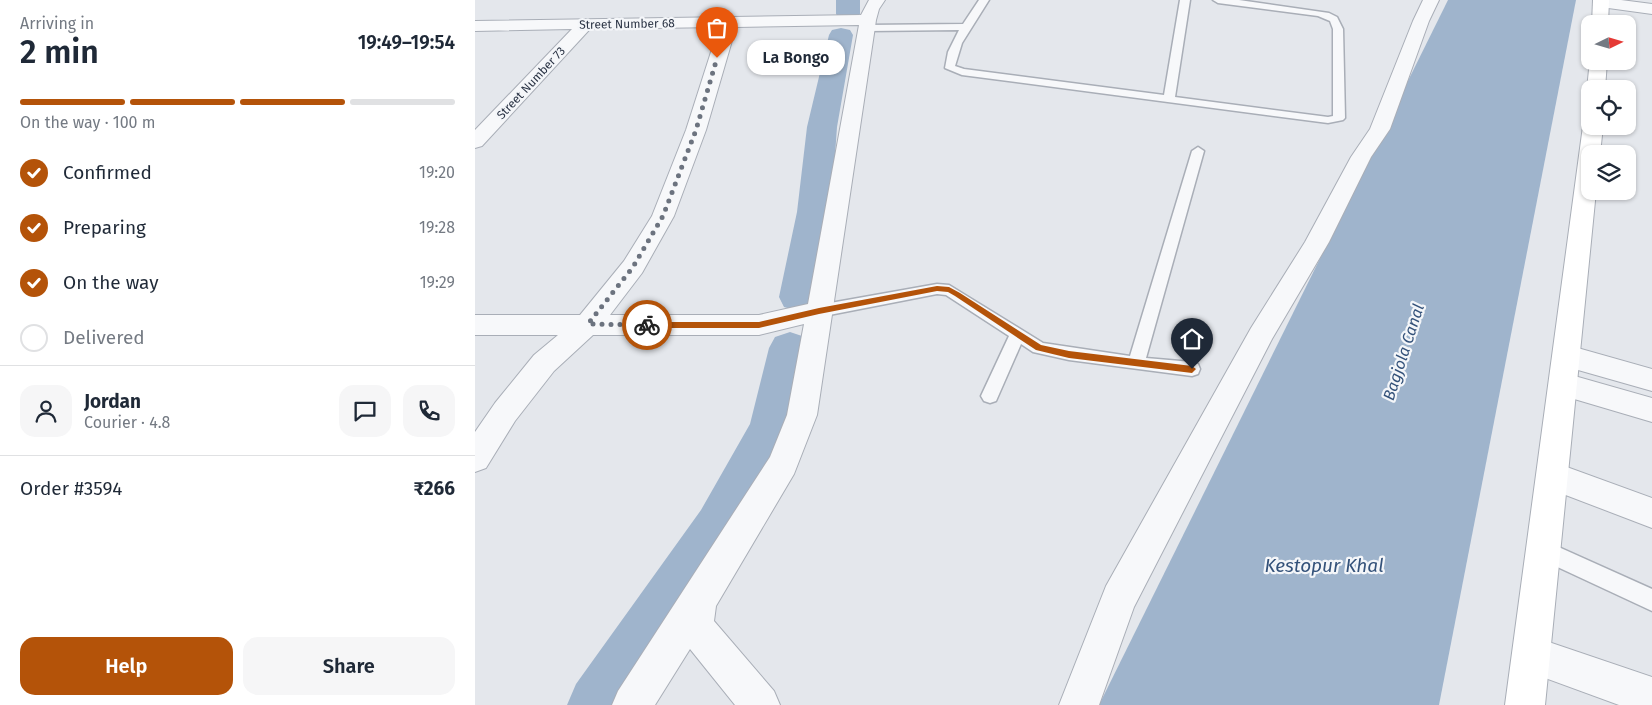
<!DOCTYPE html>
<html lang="en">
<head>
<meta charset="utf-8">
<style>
	body { margin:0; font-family:"Fira Sans",sans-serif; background:#f6f6f7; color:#1f2937; height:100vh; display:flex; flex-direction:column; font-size:19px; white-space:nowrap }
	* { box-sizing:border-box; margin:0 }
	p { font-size:16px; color:#747a83 }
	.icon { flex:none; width:28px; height:28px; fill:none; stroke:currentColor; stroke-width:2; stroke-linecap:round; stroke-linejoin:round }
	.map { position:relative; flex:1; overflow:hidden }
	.side { display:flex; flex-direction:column; background:#fff; width:475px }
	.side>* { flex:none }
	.needle { width:32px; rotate:85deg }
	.tools { position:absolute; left:1106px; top:15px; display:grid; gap:10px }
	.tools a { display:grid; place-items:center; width:55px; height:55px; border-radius:10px; background:#fff; box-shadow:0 1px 4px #0004; font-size:25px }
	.pin { position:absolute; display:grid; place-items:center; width:42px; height:42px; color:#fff; margin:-51px -21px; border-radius:50% 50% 50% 0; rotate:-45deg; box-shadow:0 0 5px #0007 }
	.pin .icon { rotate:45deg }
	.courier { position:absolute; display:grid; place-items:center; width:50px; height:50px; margin:-25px; border:4px solid #b45309; border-radius:50%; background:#fff; color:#222; box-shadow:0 1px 6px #0007 }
	.bubble { position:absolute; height:35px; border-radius:15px; background:#fff; box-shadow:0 1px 4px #0004; font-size:16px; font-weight:600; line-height:35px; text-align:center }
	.overview em { font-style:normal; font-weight:600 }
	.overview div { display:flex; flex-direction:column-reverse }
	.overview { display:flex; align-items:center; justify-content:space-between; height:85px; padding:0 20px }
	h1 { font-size:32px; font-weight:600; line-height:38px }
	.bar { display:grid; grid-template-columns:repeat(4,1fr); gap:8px 5px; align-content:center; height:60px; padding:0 20px }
	.bar i { height:6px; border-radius:4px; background:#e0e1e3 }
	.bar .current { background:#b45309 }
	.bar p { grid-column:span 4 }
	.line { display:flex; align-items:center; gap:12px; padding:0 20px; border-top:1px solid #e0e1e3 }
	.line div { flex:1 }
	.round { display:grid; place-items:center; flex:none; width:52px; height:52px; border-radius:15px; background:#f6f6f7 }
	ol { padding:0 20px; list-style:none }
	li { display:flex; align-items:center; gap:15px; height:55px }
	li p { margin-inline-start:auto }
	li .icon { padding:5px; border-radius:50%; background:#b45309; color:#fff; stroke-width:4 }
	li:last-child { color:#747a83 }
	li i { width:28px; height:28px; border:2px solid #e0e1e3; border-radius:50% }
	.primary-button { display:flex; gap:10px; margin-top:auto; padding:10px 20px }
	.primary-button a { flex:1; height:58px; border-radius:15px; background:#b45309; color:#fff; font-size:20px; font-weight:600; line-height:58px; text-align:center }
	.primary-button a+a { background:#f6f6f7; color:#1f2937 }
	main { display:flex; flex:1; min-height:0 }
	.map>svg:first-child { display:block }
	.water { fill:#9fb4cc }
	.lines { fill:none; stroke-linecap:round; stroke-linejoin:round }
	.canal { fill:#9fb4cc; fill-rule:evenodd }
	.lane-casing { stroke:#a9aeb7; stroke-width:3 }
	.street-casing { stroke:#a9aeb7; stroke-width:2 }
	.secondary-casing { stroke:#a9aeb7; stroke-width:2 }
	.lane { fill:#f7f8fa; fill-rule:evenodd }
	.street { fill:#f7f8fa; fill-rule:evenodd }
	.secondary { fill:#fff; fill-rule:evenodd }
	.route { fill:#b45309 }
	.done { stroke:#6c737f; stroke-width:5; stroke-dasharray:0 9 }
	.labels { text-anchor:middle; stroke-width:4.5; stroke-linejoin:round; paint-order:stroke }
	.far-street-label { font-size:12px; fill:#2b3445; stroke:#f4f6f9 }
	.water-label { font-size:16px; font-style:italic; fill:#34527a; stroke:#f4f6f9 }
	.near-water-label { font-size:19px; font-style:italic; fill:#34527a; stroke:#f4f6f9 }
</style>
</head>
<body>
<main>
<section class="side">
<div class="overview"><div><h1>2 min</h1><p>Arriving in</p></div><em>19:49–19:54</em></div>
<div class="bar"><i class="current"></i><i class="current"></i><i class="current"></i><i></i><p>On the way · 100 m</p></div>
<ol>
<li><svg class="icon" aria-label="check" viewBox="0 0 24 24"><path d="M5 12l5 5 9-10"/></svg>Confirmed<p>19:20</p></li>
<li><svg class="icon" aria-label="check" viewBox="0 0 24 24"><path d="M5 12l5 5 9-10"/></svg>Preparing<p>19:28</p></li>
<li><svg class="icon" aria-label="check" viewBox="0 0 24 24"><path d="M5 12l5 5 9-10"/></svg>On the way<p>19:29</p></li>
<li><i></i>Delivered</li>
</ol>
<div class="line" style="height:90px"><a class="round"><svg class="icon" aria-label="person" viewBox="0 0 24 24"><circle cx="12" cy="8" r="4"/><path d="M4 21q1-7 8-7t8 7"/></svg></a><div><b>Jordan</b><p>Courier · 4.8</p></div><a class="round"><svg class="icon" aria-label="chat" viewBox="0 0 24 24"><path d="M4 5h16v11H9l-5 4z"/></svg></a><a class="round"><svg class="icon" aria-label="phone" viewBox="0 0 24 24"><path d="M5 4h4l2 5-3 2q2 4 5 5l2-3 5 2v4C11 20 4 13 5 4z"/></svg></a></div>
<div class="line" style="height:65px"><div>Order #3594</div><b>₹266</b></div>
<div class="primary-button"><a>Help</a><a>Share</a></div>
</section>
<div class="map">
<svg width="1177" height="705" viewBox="0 0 1177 705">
	<rect width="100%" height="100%" fill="#e4e7ec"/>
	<path class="water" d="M973,0h128l-137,705h-340z"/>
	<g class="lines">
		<g class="canal">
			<path d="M361,0h24v14l-4,5 -8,2 -8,-2 -4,-5z"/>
			<path d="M366,28l9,2 3,5 -16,92 -6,85 -14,85 -5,10 -14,4 -14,-4 -5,-10 18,-85 10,-85 22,-92 3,-5z"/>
			<path d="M315,332l15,5 6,11 -16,79 -58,117 -105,161h-65l9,-21 125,-174 49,-86 19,-76 6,-11z"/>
		</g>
		<g class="lane-casing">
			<g id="lane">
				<path d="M504,0h10l-27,43 -7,23 9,3 200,26 16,-95h10l-15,97 153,20 5,-1v-87l-3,-8 -12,-5 -100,-13 -5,-3h26l90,13 8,4 6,12 2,89 -2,2 -15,3 -366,-48 -17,-7 3,-16 11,-22 -91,1 -5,-3 5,-3 95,-1z"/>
				<path d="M723,147l6,4 -58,207 46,4 6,2 2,5 -2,5 -6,2 -123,-16 -36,-8 -12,-8 -25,57 -6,2 -6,-2 -3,-5 28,-60 -63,-41 -9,-1 -118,23 -5,-2 -3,-4 3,-4 5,-2 118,-21 12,1 94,58 87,13 62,-205z"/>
				<path d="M1068,540l109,49v22l-116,-54 -3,-7 3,-7z"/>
			</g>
		</g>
		<g class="street-casing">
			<g id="street">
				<path d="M394,0h16l-6,9 -3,11 -59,395 -23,59 -78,132 -2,15 60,70 6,14h-45l-45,-56 -35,56h-43l6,-14 152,-234 17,-42 17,-91 -45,11h-166l-39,36 -39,50 -29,47 -11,4v-40l20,-29 39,-48 24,-20h-83v-20h105l44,-54 28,-45 34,-86 33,-103 -129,2 -108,117 -7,2v-18l97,-101 -97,2v-10l386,-6zM384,25l-51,279 -49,11h-149l32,-42 32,-57 32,-86 30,-103z"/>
				<path d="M948,0h16l-10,21 -39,108 -19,28 -42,85 -57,97 -138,268 -35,98h-40l47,-119 145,-258 54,-86 46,-85 19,-28 43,-108z"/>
				<path d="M1120,0h26l31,4v10l-51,-7 -5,-2 -3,-3z"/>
				<path d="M1092,345l85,24v22l-95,-27 -4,-8 4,-8z"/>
				<path d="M1089,373l88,25v24l-98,-29 -4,-8 4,-8z"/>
				<path d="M1078,462l99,36v30l-110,-42 -5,-10 5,-10z"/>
				<path d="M1056,636l121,41v28h-33l-101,-37 -6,-13 6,-13z"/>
			</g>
		</g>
		<g class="secondary-casing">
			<g id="secondary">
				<path d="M1118,0h16l-1,24h-16z"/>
				<path d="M1115,60l17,1 -2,28h-15v4l-3,-4z"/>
				<path d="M1115,121v5h13l-3,28h-10v37h6l-51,514h-40l78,-579 3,-4z"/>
			</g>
		</g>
		<use href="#lane" class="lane"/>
		<use href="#street" class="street"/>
		<use href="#secondary" class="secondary"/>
	</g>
	<path class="route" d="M462,286l12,1 11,6 81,52 28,6 123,15 4,3 -4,4 -123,-15 -33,-8 -81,-54 -7,-4 -11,-1 -118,23 -60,14h-112l-4,-3 4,-3h112l60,-14z"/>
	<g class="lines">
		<path class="done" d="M172,325l-59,-1 45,-57 30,-51 33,-86 21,-72"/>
	</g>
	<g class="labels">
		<g class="far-street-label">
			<text transform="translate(152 24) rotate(-1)" y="4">Street Number 68</text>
			<text transform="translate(56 83) rotate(-47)" y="4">Street Number 73</text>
		</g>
		<g class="water-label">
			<text transform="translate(928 352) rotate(-72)" y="6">Bagjola Canal</text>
		</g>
		<g class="near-water-label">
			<text x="849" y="572">Kestopur Khal</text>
		</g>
	</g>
</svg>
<div class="tools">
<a><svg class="needle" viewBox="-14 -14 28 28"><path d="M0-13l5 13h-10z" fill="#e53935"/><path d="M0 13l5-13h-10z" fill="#747a83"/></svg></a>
<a><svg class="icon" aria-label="locate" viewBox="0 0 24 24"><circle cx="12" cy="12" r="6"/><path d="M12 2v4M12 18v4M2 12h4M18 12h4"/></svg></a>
<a><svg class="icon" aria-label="layers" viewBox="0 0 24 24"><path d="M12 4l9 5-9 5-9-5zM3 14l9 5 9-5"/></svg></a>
</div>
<div class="pin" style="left:242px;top:58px;background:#ea580c"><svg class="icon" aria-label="bag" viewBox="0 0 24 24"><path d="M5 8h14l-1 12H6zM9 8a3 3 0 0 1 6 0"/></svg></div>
<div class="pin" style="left:717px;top:369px;background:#1f2937"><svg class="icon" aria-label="home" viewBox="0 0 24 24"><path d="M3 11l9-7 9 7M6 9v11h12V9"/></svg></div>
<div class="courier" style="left:172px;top:325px"><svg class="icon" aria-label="bike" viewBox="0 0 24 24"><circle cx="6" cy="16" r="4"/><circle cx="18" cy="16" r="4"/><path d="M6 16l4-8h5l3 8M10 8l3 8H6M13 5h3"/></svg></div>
<div class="bubble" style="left:272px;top:40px;width:98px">La Bongo</div>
</div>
</main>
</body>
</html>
